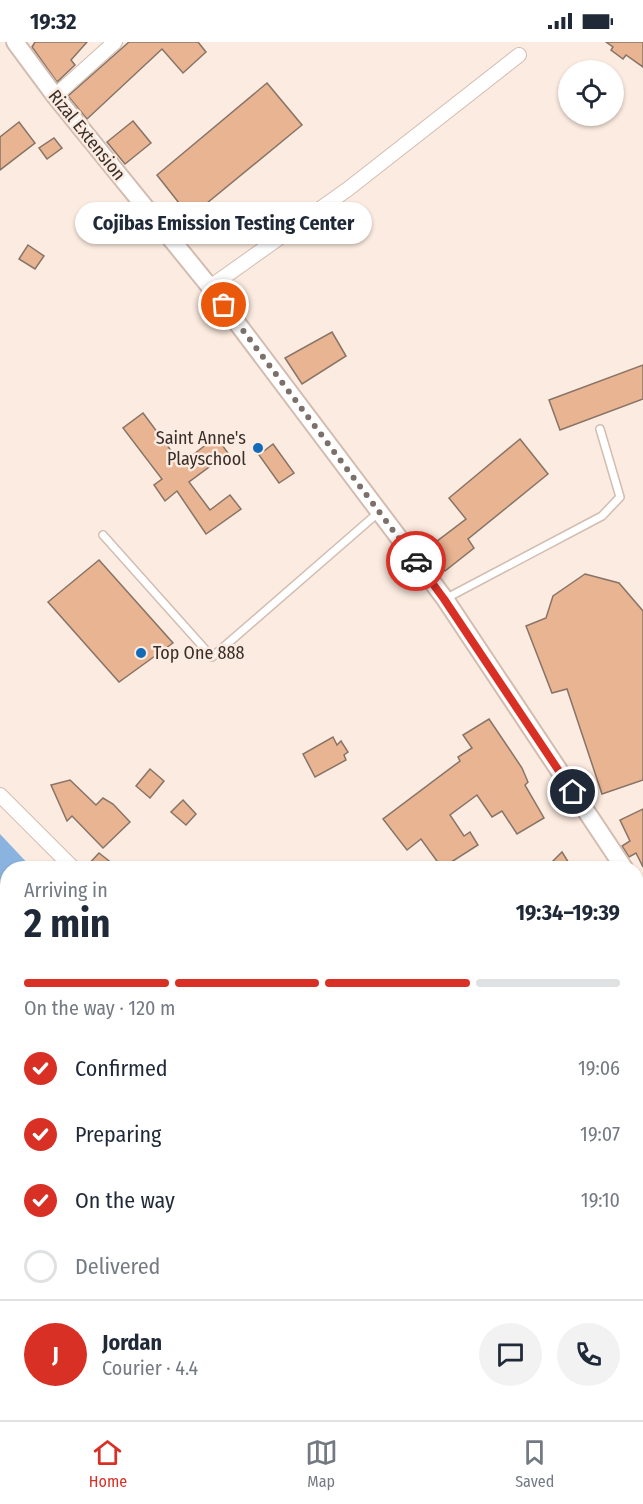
<!DOCTYPE html>
<html lang="en">
<head>
<meta charset="utf-8">
<style>
	body { margin:0; font-family:"Fira Sans Condensed",sans-serif; background:#f2f2f3; color:#1f2937; height:100vh; display:flex; flex-direction:column; font-size:22px; white-space:nowrap }
	* { box-sizing:border-box; margin:0 }
	p { font-size:20px; color:#747a83 }
	.icon { flex:none; width:33px; height:33px; fill:none; stroke:currentColor; stroke-width:2; stroke-linecap:round; stroke-linejoin:round }
	.map { position:relative; flex:1; overflow:hidden }
	.drawer { position:absolute; left:0px; top:819px; width:644px; height:560px; display:flex; flex-direction:column; background:#fff; border-radius:24px 24px 0 0; box-shadow:0 2px 4px #0004 }
	.drawer>* { flex:none }
	.buttons { position:absolute; left:558px; top:18px; display:grid; gap:12px }
	.buttons a { display:grid; place-items:center; width:66px; height:66px; border-radius:50%; background:#fff; box-shadow:0 2px 4px #0004; font-size:30px }
	.pin { position:absolute; display:grid; place-items:center; width:51px; height:51px; color:#fff; margin:-26px; border:3px solid #fff; border-radius:50%; box-shadow:0 2px 6px #0007 }
	.courier { position:absolute; display:grid; place-items:center; width:60px; height:60px; margin:-30px; border:4px solid #d93025; border-radius:50%; background:#fff; color:#222; box-shadow:0 2px 8px #0007 }
	.bubble { position:absolute; height:42px; border-radius:21px; background:#fff; box-shadow:0 2px 4px #0004; font-size:20px; font-weight:700; line-height:42px; text-align:center }
	.overview em { font-style:normal; font-weight:700 }
	.overview div { display:flex; flex-direction:column-reverse }
	.overview { display:flex; align-items:center; justify-content:space-between; height:102px; padding:0 24px }
	h1 { font-size:39px; font-weight:700; line-height:45px }
	.bar { display:grid; grid-template-columns:repeat(4,1fr); gap:9px 6px; align-content:center; height:72px; padding:0 24px }
	.bar i { height:8px; border-radius:4px; background:#e0e1e3 }
	.bar .current { background:#d93025 }
	.bar p { grid-column:span 4 }
	.line { display:flex; align-items:center; gap:15px; padding:0 24px; border-top:2px solid #e0e1e3 }
	.line div { flex:1 }
	.round { display:grid; place-items:center; flex:none; width:63px; height:63px; border-radius:32px; background:#f2f2f3 }
	ol { padding:0 24px; list-style:none }
	li { display:flex; align-items:center; gap:18px; height:66px }
	li p { margin-inline-start:auto }
	li .icon { padding:6px; border-radius:50%; background:#d93025; color:#fff; stroke-width:4 }
	li:last-child { color:#747a83 }
	li i { width:33px; height:33px; border:3px solid #e0e1e3; border-radius:50% }
	.status { display:flex; justify-content:space-between; align-items:center; height:42px; padding:0 30px; background:#fff; direction:ltr }
	.status svg { height:16px; fill:currentColor }
	.dock { display:flex; justify-content:space-around; align-items:center; height:84px; border-top:2px solid #e0e1e3; background:#fff; font-size:16px; color:#747a83 }
	.dock a { display:grid; justify-items:center; gap:3px }
	.dock .current { color:#d93025 }
	.map>svg:first-child { display:block }
	.forest { fill:#d5a17f }
	.water { fill:#8bb3df }
	.lines { fill:none; stroke-linecap:round; stroke-linejoin:round }
	.river { stroke:#8bb3df; stroke-width:28 }
	.building { fill:#e9b492; stroke:#877467; stroke-width:1.5 }
	.service-casing { stroke:#d2bdb0; stroke-width:10 }
	.minor-casing { stroke:#d2bdb0; stroke-width:16 }
	.tertiary-casing { stroke:#d2bdb0; stroke-width:20 }
	.service { stroke:#fff; stroke-width:7 }
	.minor { stroke:#fff; stroke-width:14 }
	.tertiary { stroke:#fff; stroke-width:16 }
	.done { stroke:#7c716a; stroke-width:6; stroke-dasharray:0 10.8 }
	.route { stroke:#d93025; stroke-width:8 }
	.poi-dot { fill:#136bb8; stroke:#fcebe0; stroke-width:2 }
	.labels { text-anchor:middle; stroke-width:5; stroke-linejoin:round; paint-order:stroke }
	.street-label { font-size:18px; fill:#372f2a; stroke:#fcebe0 }
	.poi-label { font-size:18px; fill:#372f2a; stroke:#fcebe0; text-anchor:end }
</style>
</head>
<body>
<div class="status"><b>19:32</b><svg viewBox="0 0 49 12"><path d="M0 12V9h3v3zM5 12V6h3v6zM10 12V3h3v9zM15 12V0h3v12zM26 1h20v11H26zM47 4h2v5h-2z"/></svg></div>
<div class="map">
<svg width="643" height="1378" viewBox="0 0 643 1378">
	<rect width="100%" height="100%" fill="#fcebe0"/>
	<g class="forest">
		<path d="M0,994l8,7 -1,164h-7z"/>
		<path d="M94,1371h109l9,6 49,-1 4,2h-168z"/>
		<path d="M471,1371h146l-1,7h-145z"/>
	</g>
	<path class="water" d="M0,792l32,34h-24l-1,26 -7,-7z"/>
	<g class="lines">
		<path class="river" d="M629,1371l1,7"/>
	</g>
	<g class="building">
		<path d="M35,0h52l-16,18 4,5 -18,17 -25,-35z"/>
		<path d="M129,0h69l8,10 -23,21 -21,-24 -75,70 -19,-23z"/>
		<path d="M606,0h37v25l-17,-12 -3,4 -12,-9 2,-3z"/>
		<path d="M267,41l35,42 -112,92 -33,-42z"/>
		<path d="M133,79l18,22 -26,21 -18,-22z"/>
		<path d="M19,80l16,21 -35,27v-33z"/>
		<path d="M54,96l8,10 -15,11 -8,-11z"/>
		<path d="M28,203l16,11 -9,13 -16,-10z"/>
		<path d="M332,290l14,24 -44,28 -17,-26z"/>
		<path d="M643,323v34l-83,31 -11,-30z"/>
		<path d="M143,371l38,51 35,-27 12,16 -39,29 21,28 20,-15 11,14 -35,25 -29,-43 -12,10 -11,-16 8,-6 -39,-51z"/>
		<path d="M520,397l28,35 -80,65 6,9 -29,23 -17,-23 38,-29 -17,-21z"/>
		<path d="M273,402l21,29 -15,10 -20,-28z"/>
		<path d="M99,518l74,83 -54,39 -71,-80z"/>
		<path d="M585,532l34,9 24,28v169l-41,14 -35,-105 -15,4 -26,-67 20,-8 7,-22z"/>
		<path d="M489,677l33,49 6,14 -3,3 19,33 -27,16 -15,-23 -10,6 -15,-22 -27,20 14,21 6,-4 8,13 -36,23 -21,-29 -14,11 -24,-31 77,-58 -2,-4 14,-9 -9,-13z"/>
		<path d="M333,695l4,8 4,-4 7,11 -4,3 2,5 -31,17 -12,-23z"/>
		<path d="M150,727l14,12 -14,17 -14,-12z"/>
		<path d="M70,738l26,25 7,-7 10,6 17,18 -27,26 -31,-32 -5,5 -16,-36z"/>
		<path d="M183,758l13,14 -10,11 -15,-13z"/>
		<path d="M643,767v58l-7,-14 -7,4 -7,-11 8,-5 -10,-21z"/>
		<path d="M562,810l10,16h-26z"/>
		<path d="M99,811l19,15h-33z"/>
	</g>
	<g class="lines">
		<g class="service-casing">
			<g id="service">
				<path d="M103,493l109,122 167,-145"/>
				<path d="M445,557l157,-83 18,-19 -20,-68"/>
			</g>
		</g>
		<g class="minor-casing">
			<g id="minor">
				<path d="M55,54l60,-54"/>
				<path d="M210,245l138,-98 171,-134"/>
				<path d="M0,753l73,73"/>
				<path d="M636,897l7,-4"/>
				<path d="M0,910l8,8"/>
				<path d="M636,1251l7,10"/>
			</g>
		</g>
		<g class="tertiary-casing">
			<g id="tertiary">
				<path d="M15,0l40,54 155,191 235,312 179,269"/>
				<path d="M636,845l7,10"/>
			</g>
		</g>
		<use href="#service" class="service"/>
		<use href="#minor" class="minor"/>
		<use href="#tertiary" class="tertiary"/>
	</g>
	<g class="lines">
		<path class="done" d="M224,263l192,256"/>
		<path class="route" d="M416,519l28,38 129,193"/>
	</g>
	<g class="poi-dot">
		<circle cx="258" cy="406" r="6"/>
		<circle cx="141" cy="611" r="6"/>
	</g>
	<g class="labels">
		<g class="street-label">
			<text transform="translate(87 93) rotate(51)" y="6">Rizal Extension</text>
		</g>
		<g class="poi-label">
			<text x="246" y="402">Saint Anne's<tspan x="246" dy="21">Playschool</tspan></text>
			<text x="153" y="617" text-anchor="start">Top One 888</text>
		</g>
	</g>
</svg>
<div class="buttons">
<a><svg class="icon" aria-label="locate" viewBox="0 0 24 24"><circle cx="12" cy="12" r="6"/><path d="M12 2v4M12 18v4M2 12h4M18 12h4"/></svg></a>
</div>
<div class="pin" style="left:224px;top:263px;background:#ea580c"><svg class="icon" aria-label="bag" viewBox="0 0 24 24"><path d="M5 8h14l-1 12H6zM9 8a3 3 0 0 1 6 0"/></svg></div>
<div class="pin" style="left:573px;top:750px;background:#1f2937"><svg class="icon" aria-label="home" viewBox="0 0 24 24"><path d="M3 11l9-7 9 7M6 9v11h12V9"/></svg></div>
<div class="courier" style="left:416px;top:519px"><svg class="icon" aria-label="car" viewBox="0 0 24 24"><path d="M5 17H2v-5l4-1 3-4h7l3 4 3 1v5h-3M9 17h6M6 11h13"/><circle cx="7" cy="17" r="2"/><circle cx="17" cy="17" r="2"/></svg></div>
<div class="bubble" style="left:75px;top:160px;width:297px">Cojibas Emission Testing Center</div>
<section class="drawer">
<div class="overview"><div><h1>2 min</h1><p>Arriving in</p></div><em>19:34–19:39</em></div>
<div class="bar"><i class="current"></i><i class="current"></i><i class="current"></i><i></i><p>On the way · 120 m</p></div>
<ol>
<li><svg class="icon" aria-label="check" viewBox="0 0 24 24"><path d="M5 12l5 5 9-10"/></svg>Confirmed<p>19:06</p></li>
<li><svg class="icon" aria-label="check" viewBox="0 0 24 24"><path d="M5 12l5 5 9-10"/></svg>Preparing<p>19:07</p></li>
<li><svg class="icon" aria-label="check" viewBox="0 0 24 24"><path d="M5 12l5 5 9-10"/></svg>On the way<p>19:10</p></li>
<li><i></i>Delivered</li>
</ol>
<div class="line" style="height:108px"><b class="round" style="background:#d93025;color:#fff">J</b><div><b>Jordan</b><p>Courier · 4.4</p></div><a class="round"><svg class="icon" aria-label="chat" viewBox="0 0 24 24"><path d="M4 5h16v11H9l-5 4z"/></svg></a><a class="round"><svg class="icon" aria-label="phone" viewBox="0 0 24 24"><path d="M5 4h4l2 5-3 2q2 4 5 5l2-3 5 2v4C11 20 4 13 5 4z"/></svg></a></div>
</section>
</div>
<nav class="dock">
<a class="current"><svg class="icon" aria-label="home" viewBox="0 0 24 24"><path d="M3 11l9-7 9 7M6 9v11h12V9"/></svg>Home</a>
<a><svg class="icon" aria-label="map" viewBox="0 0 24 24"><path d="M3 6l6-2 6 2 6-2v14l-6 2-6-2-6 2zM9 4v14M15 6v14"/></svg>Map</a>
<a><svg class="icon" aria-label="saved" viewBox="0 0 24 24"><path d="M7 4h10v16l-5-4-5 4z"/></svg>Saved</a>
</nav>
</body>
</html>
